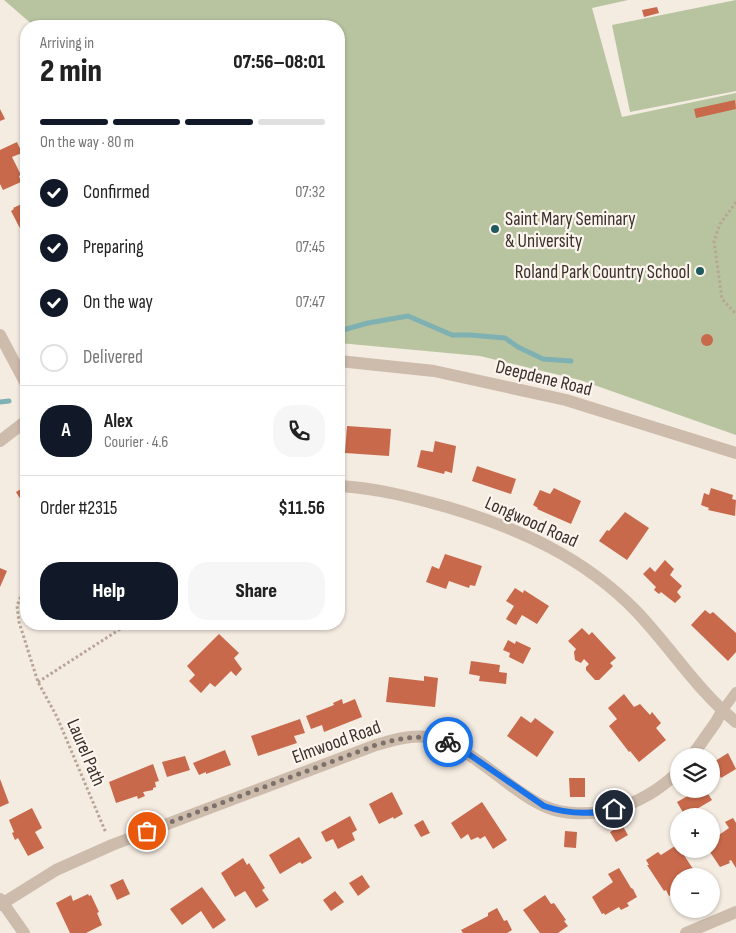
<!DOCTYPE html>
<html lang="en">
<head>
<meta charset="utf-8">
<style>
	body { margin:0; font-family:"Sofia Sans Condensed",sans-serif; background:#f6f6f6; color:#222; height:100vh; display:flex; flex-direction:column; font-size:19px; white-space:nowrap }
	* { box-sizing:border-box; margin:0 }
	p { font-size:16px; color:#767676 }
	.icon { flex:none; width:28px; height:28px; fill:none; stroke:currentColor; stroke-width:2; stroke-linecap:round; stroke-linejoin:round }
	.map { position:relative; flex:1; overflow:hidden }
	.side { position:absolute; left:20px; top:20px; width:325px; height:610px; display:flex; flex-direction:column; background:#fff; border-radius:20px; box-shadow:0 1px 4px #0004 }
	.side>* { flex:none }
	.controls { position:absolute; left:670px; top:748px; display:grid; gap:10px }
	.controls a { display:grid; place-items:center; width:50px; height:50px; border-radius:50%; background:#fff; box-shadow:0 1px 4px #0004; font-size:25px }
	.pin { position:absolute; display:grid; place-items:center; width:42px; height:42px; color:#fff; margin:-21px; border:2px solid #fff; border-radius:50%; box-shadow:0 1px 5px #0007 }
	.courier { position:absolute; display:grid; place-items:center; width:50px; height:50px; margin:-25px; border:4px solid #1a73e8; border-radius:50%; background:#fff; color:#222; box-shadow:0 1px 6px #0007 }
	.headline em { font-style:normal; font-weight:800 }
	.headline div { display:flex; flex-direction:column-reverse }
	.headline { display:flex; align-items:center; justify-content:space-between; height:85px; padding:0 20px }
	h1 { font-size:32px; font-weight:800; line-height:38px }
	.bar { display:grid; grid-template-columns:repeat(4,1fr); gap:8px 5px; align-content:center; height:60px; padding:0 20px }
	.bar i { height:6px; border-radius:4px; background:#e0e0e0 }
	.bar .current { background:#111827 }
	.bar p { grid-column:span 4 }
	.line { display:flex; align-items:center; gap:12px; padding:0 20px; border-top:1px solid #e0e0e0 }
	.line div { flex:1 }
	.round { display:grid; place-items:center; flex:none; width:52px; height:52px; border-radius:20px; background:#f6f6f6 }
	ol { padding:0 20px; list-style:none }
	li { display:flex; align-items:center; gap:15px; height:55px }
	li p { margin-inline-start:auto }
	li .icon { padding:5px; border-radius:50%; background:#111827; color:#fff; stroke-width:4 }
	li:last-child { color:#767676 }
	li i { width:28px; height:28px; border:2px solid #e0e0e0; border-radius:50% }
	.primary-button { display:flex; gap:10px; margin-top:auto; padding:10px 20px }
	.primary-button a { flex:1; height:58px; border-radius:20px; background:#111827; color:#fff; font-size:20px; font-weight:800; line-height:58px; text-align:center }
	.primary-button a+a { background:#f6f6f6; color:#222 }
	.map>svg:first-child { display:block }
	.green { fill:#b8c4a0 }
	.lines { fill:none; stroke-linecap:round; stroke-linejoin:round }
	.stream { stroke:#7fb0b2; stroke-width:5 }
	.building { fill:#c8694b }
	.path { stroke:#b9a596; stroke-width:3; stroke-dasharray:2.5 2.5; stroke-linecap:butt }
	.service { stroke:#cdbbac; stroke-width:10 }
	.minor { stroke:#cdbbac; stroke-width:12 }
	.done { stroke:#7c716b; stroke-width:5; stroke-dasharray:0 9 }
	.route { stroke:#1a73e8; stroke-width:6 }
	.poi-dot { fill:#1f5a5e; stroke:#fbf5ee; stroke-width:2 }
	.labels { text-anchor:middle; stroke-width:4.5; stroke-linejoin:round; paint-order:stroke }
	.poi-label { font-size:19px; fill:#3b302b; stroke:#fbf5ee; text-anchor:start }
	.street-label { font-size:19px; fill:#3b302b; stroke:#fbf5ee }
</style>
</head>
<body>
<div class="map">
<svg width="736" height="933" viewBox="0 0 736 933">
	<rect width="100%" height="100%" fill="#f4ebe1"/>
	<g class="green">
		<path d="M4,0h624l-36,8 30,109 114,-24v342l-156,-55 -100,-24 -141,-13v-317h-305z"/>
		<path d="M736,0v91l-106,21 -18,-87z"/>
	</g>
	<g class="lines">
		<g class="stream">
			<path d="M339,331l29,-8 40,-7 44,19h18l35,3 13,9 25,12 28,2"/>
			<path d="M0,402l9,-1"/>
		</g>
	</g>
	<g class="building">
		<path d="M657,7l2,6 -15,4 -2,-7z"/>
		<path d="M735,100l1,9 -40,9 -2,-9z"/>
		<path d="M0,109l5,10 -5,2z"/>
		<path d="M17,142l5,11 -10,4 9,18 -2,1 2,6 -18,8 -3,-6v-34z"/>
		<path d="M26,202v38l-15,-29 3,-2 -1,-1z"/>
		<circle cx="707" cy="340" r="6"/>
		<path d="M347,426l44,3 -2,27 -44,-3z"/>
		<path d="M435,441l21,5 -4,27 -7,-2 -1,3 -27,-7 4,-17 12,2z"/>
		<path d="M477,466l39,13 -5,15 -39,-13z"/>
		<path d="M26,486v22l-10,-16z"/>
		<path d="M554,488l27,13 -10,23 -34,-15 1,-1 -5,-3 7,-15 10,4z"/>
		<path d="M711,488l22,7 -1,4 4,1 -1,16 -27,-6 1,-2 -8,-3 3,-12 5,2z"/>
		<path d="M625,512l24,16 -22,32 -28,-19 8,-11 2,1z"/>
		<path d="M445,554l37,12 -7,20 -5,-1 -1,3 -20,-7 -3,8 -20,-7 6,-16 7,3z"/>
		<path d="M665,560l9,9 -4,6 12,11 -5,6 4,5 -6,6 -14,-11 -2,2 -5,-4 2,-3 -13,-13 7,-7 5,5z"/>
		<path d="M0,568l7,3 -7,16z"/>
		<path d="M515,588l8,5 1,-3 25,16 -12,18 -15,-9 -6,10 -10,-6 8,-13 -8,-5z"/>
		<path d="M705,610l5,4 3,-2 23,21v19l-8,9 -37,-36z"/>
		<path d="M582,628l7,7 3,-3 24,26 -6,5 3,3 -14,14h-4l-9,-10v-3l3,-3 -5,-5 -3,4 -6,-3 -1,-8 2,-3 -8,-8z"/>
		<path d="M219,634l20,19 -5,5 8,11 -6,7 -5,-5 -16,16 -5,-4 -9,10 -12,-12 6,-6 -8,-9z"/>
		<path d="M508,640l7,4 1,-3 15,7 -8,16 -14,-7 1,-4 -7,-3z"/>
		<path d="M471,661l29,4 -1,7 8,1 -1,11 -27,-3 1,-5 -11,-2z"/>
		<path d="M424,676l14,2 -3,29 -49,-5 3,-25 35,4z"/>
		<path d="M624,694l10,13 6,-3 10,11 2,-3 9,11 -5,5 10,12 -27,22 -9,-11 -1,1 -20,-26 8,-7 -9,-11z"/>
		<path d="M342,699l1,5 12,-5 7,18 -38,15 -2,-7 -11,4 -5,-13 28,-11 -1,-2z"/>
		<path d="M521,716l10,7 4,-5 19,14 -17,25 -30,-21z"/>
		<path d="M300,719l5,14 -11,3 3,7 -39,13 -7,-20z"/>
		<path d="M225,750l6,15 -25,9v-2l-7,3 -6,-12z"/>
		<path d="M728,753l8,16 -15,9 -9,-15z"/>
		<path d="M185,756l5,14 -23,7 -5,-15z"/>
		<path d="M153,764l6,17 -4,1 1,5 -3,1v2l-10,2 2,4 -7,3 -1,-3 -21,7 -7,-21z"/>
		<path d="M569,778h16v19h-15z"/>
		<path d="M0,779l9,24 -9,4z"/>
		<path d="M700,789h5l7,11 -27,16 -8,-14z"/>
		<path d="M392,792l11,22 -9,5 -1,-2 -14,7 -10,-20z"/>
		<path d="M482,802l25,38 -14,9 -8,-13 -5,3 -2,-2 -7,3 -3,-6 -7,5 -10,-16z"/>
		<path d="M32,808l10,20 -7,4 9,16 -16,8 -10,-18 -3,2 -3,-7 2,-1 -5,-12z"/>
		<path d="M350,816l7,14 -5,3 3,7 -17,9 -5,-10 -7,3 -5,-10z"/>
		<path d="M733,818l3,5v45l-5,-8 -2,1 1,2 -10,4 -10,-15 6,-7 -3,-6 16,-11 -4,-6z"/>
		<path d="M423,820l7,13 -9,4 -7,-12z"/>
		<path d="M622,825l6,10 -12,7 -6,-10z"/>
		<path d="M565,831l12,1 -1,16 -12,-1z"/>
		<path d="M299,837l13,21 -10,6 -2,-2 -20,12 -11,-19z"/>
		<path d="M675,846l1,1 2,-1 17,26 -2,1 2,3h-16v14l-10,6 -3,-6 -2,1 -17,-26h2l-3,-5 12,-8 3,3z"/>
		<path d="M243,858l4,7 2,-2 16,25 -3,2 7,10 -13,8 -11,-17 -10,6 -14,-24z"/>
		<path d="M619,868l12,20 2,1 4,8 -10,6 2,3 -8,4 -2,-3 -14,8 -1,-2 -2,1 -10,-17 21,-15 -5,-8z"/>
		<path d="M362,875l8,12 -12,9 -9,-13z"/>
		<path d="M123,879l7,15 -13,6 -7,-15z"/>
		<path d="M202,887l24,33 -13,9 -12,-18 -19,14 -12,-16z"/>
		<path d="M335,891l9,11 -13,9 -8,-11z"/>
		<path d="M88,894l1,2 2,-1 8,17 -2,1 5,12 -16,8h-16l-14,-30 15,-8 2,6z"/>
		<path d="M545,895l6,9 3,-1 12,17 -2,1 4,5 -10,7h-18l-17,-23z"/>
		<path d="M497,908l7,13 3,-1 5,10 -5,3h-44l-2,-3 27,-14v-3z"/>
	</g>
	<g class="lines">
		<g class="path">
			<path d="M736,202l-16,22 -6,17 8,58 14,15"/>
			<path d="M26,583l-9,23 2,16 19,60 19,35 49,116"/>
			<path d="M38,682l90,-58"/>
		</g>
		<path class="service" d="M722,711l14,-19"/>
		<g class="minor">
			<path d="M0,335l26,49"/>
			<path d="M339,361l95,10 132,29 170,53"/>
			<path d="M0,441l26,-20"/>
			<path d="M339,486c37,2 72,11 108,21 71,21 137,50 190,105 34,36 60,78 99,110"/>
			<path d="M692,756l24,-34 6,-11"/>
			<path d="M0,899l24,34"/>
			<path d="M0,905l56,-35 56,-25 264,-100c20,-6 41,-12 63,-6 15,5 27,13 39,22 21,14 43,35 66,45 19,9 46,9 67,4 27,-7 48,-19 68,-39"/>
			<path d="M686,933l50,-21"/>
		</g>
	</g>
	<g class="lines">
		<path class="done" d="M147,831l229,-86c25,-7 46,-12 72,-3"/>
		<path class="route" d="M448,742l9,4 87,60c23,8 46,9 70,3"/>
	</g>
	<g class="poi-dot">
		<circle cx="495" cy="229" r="5"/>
		<circle cx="700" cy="271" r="5"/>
	</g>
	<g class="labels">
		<g class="poi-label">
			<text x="505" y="225">Saint Mary Seminary<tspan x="505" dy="22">&amp; University</tspan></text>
			<text x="690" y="278" text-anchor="end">Roland Park Country School</text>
		</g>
		<g class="street-label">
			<text transform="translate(544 377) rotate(14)" y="7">Deepdene Road</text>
			<text transform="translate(532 521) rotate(24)" y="7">Longwood Road</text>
			<text transform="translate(336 741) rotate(-20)" y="7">Elmwood Road</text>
			<text transform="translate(87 752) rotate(67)" y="7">Laurel Path</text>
		</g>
	</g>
</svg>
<div class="controls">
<a><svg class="icon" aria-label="layers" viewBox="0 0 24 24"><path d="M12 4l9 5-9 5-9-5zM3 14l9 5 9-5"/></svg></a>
<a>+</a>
<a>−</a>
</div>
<div class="pin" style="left:147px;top:831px;background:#ea580c"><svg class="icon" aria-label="bag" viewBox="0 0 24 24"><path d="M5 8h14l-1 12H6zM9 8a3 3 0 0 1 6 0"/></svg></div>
<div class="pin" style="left:614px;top:809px;background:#1f2937"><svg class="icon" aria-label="home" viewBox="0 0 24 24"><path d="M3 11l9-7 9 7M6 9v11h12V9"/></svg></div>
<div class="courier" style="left:448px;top:742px"><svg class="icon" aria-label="bike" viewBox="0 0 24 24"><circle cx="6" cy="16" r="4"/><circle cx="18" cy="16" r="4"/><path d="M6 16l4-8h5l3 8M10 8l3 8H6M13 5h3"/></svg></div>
<section class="side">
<div class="headline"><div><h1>2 min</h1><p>Arriving in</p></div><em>07:56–08:01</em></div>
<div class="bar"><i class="current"></i><i class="current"></i><i class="current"></i><i></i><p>On the way · 80 m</p></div>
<ol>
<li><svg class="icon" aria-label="check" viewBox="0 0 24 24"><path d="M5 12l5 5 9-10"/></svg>Confirmed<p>07:32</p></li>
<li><svg class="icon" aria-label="check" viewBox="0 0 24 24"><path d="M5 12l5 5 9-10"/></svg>Preparing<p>07:45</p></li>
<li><svg class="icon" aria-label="check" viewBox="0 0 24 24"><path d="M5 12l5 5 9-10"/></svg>On the way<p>07:47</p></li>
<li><i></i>Delivered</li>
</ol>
<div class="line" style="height:90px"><b class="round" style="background:#111827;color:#fff">A</b><div><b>Alex</b><p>Courier · 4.6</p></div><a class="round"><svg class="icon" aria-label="phone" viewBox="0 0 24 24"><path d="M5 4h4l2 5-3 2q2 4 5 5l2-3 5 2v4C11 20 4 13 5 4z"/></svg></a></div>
<div class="line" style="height:65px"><div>Order #2315</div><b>$11.56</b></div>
<div class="primary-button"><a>Help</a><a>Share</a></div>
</section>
</div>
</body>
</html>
